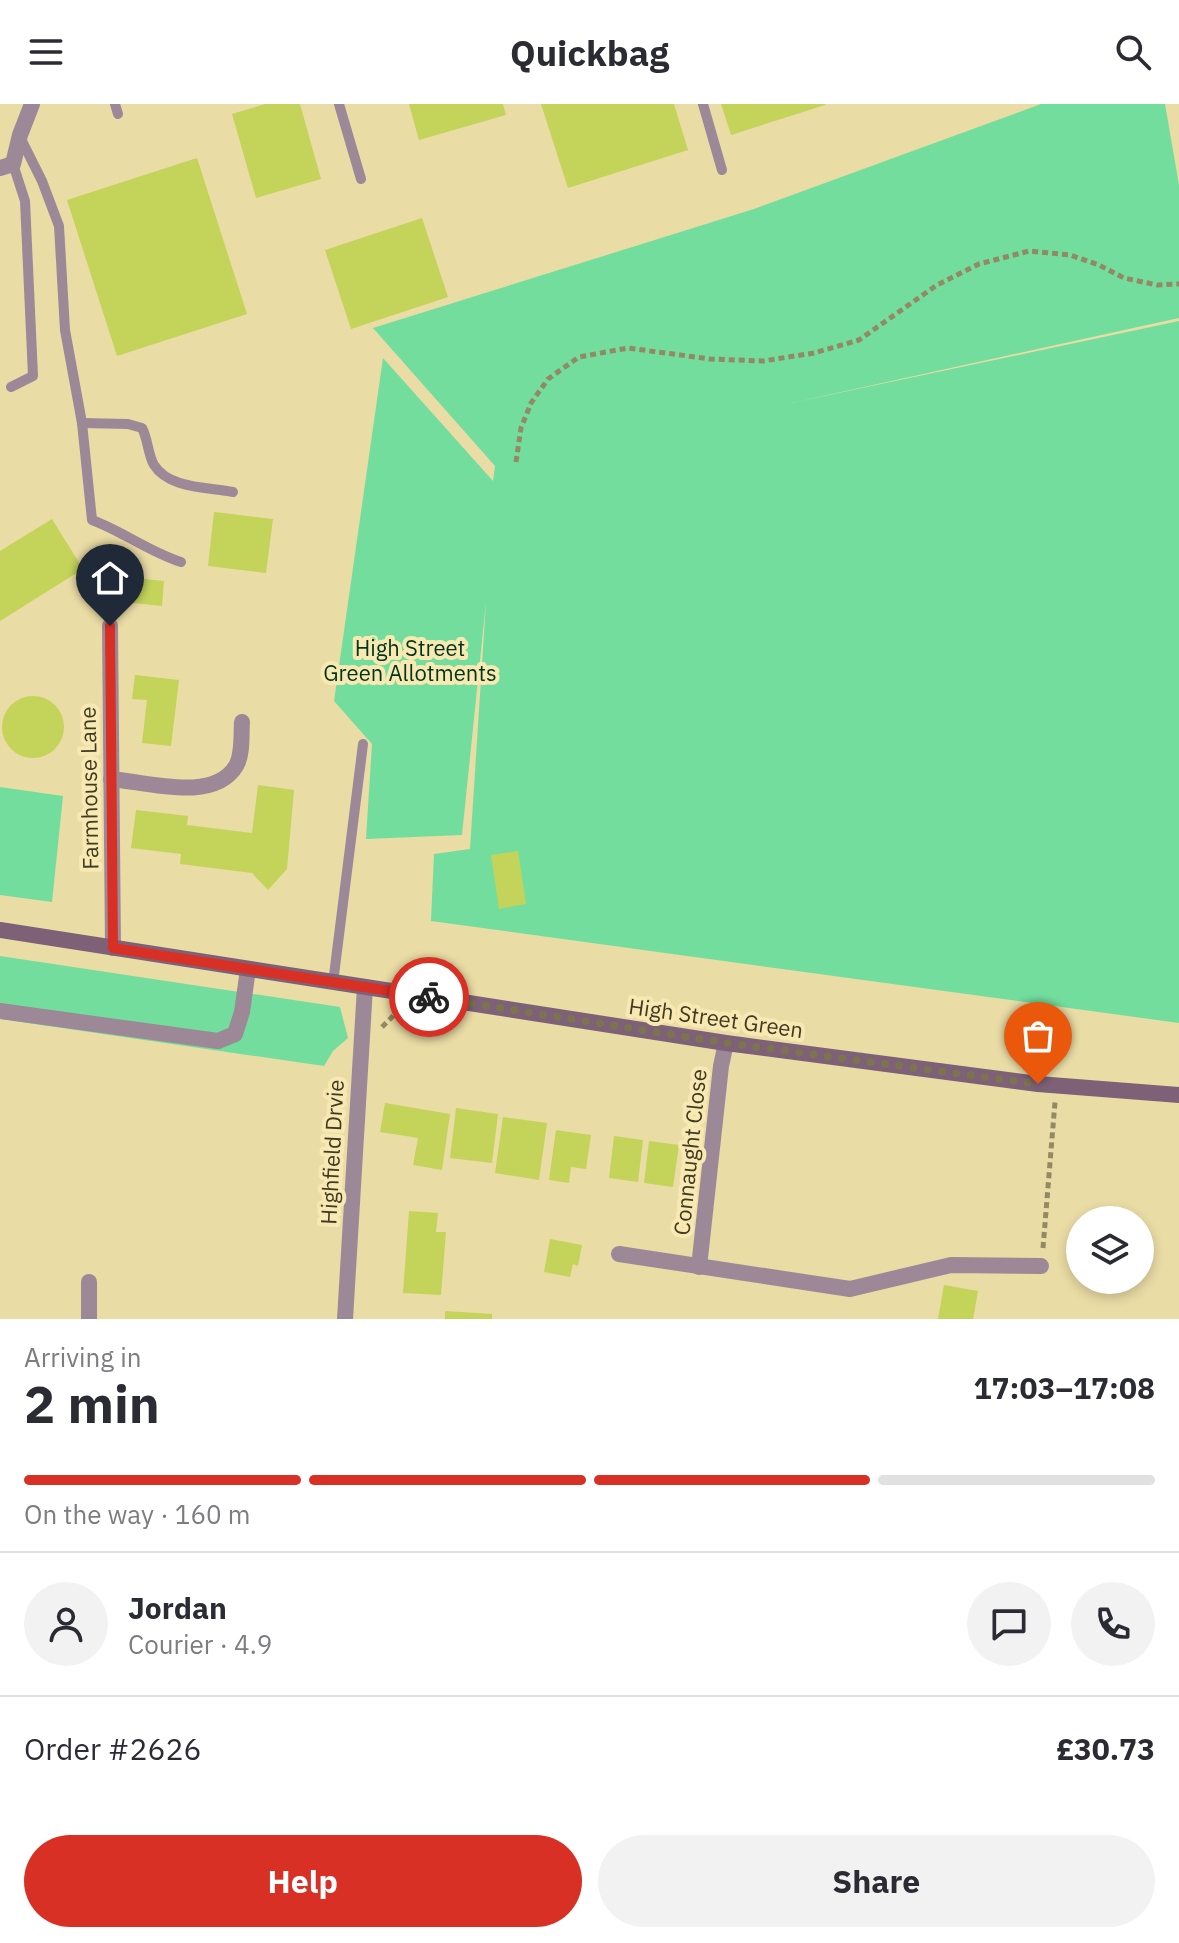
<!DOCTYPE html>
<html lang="en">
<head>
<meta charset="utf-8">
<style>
	body { margin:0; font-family:"IBM Plex Sans",sans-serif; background:#f2f2f3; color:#2b2b33; height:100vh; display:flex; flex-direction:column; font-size:30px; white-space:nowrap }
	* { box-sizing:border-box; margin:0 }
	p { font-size:26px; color:#7c7c81 }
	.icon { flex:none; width:44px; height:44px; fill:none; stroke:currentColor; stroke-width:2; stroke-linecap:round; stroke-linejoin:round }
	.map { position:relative; height:1215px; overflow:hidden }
	.details { display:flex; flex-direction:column; background:#fff; flex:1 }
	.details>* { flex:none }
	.tools { position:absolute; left:1066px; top:1102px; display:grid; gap:16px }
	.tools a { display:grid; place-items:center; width:88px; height:88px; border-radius:50%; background:#fff; box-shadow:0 4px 12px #0003; font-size:40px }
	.pin { position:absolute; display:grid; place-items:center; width:68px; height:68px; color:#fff; margin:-82px -34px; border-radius:50% 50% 50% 0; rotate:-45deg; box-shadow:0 0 8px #0007 }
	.pin .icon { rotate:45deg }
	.courier { position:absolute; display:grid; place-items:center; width:80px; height:80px; margin:-40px; border:6px solid #d93025; border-radius:50%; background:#fff; color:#222; box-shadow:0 2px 10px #0007 }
	.headline em { font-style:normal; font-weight:800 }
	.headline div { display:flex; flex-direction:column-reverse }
	.headline { display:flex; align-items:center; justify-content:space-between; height:136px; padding:0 24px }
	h1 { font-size:52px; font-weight:800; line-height:60px }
	.bar { display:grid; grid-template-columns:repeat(4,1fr); gap:12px 8px; align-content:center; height:96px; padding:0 24px }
	.bar i { height:10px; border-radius:6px; background:#e1e1e2 }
	.bar .current { background:#d93025 }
	.bar p { grid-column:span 4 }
	.line { display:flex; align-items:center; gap:20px; padding:0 24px; border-top:2px solid #e1e1e2 }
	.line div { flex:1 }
	.round { display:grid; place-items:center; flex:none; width:84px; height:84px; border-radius:42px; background:#f2f2f3 }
	.cta { display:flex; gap:16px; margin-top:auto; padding:16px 24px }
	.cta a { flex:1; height:92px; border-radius:48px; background:#d93025; color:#fff; font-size:32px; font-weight:800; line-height:92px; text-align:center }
	.cta a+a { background:#f2f2f3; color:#2b2b33 }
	header { display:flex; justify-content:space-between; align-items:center; height:104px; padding:0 24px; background:#fff; font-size:36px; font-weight:800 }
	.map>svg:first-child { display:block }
	.green { fill:#73dd9e }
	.building { fill:#c4d35a }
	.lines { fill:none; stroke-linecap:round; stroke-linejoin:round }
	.path { stroke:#938963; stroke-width:5; stroke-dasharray:6 4; stroke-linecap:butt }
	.lane { stroke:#9d8898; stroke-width:10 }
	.street { stroke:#9d8898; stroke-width:16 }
	.secondary { stroke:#7e6177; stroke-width:16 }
	.done { stroke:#7c7351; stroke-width:8; stroke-dasharray:0 14.4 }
	.route { stroke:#d93025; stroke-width:10 }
	.labels { text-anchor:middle; stroke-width:8; stroke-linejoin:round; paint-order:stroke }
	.park-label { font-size:22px; fill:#00341b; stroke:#f7e9b1 }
	.street-label { font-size:22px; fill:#403a24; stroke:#f7e9b1 }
</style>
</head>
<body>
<header><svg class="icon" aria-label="menu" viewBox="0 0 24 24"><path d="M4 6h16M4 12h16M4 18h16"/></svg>Quickbag<svg class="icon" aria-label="search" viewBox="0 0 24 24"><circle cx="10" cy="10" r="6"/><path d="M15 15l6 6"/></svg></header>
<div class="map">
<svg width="1179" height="1215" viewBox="0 0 1179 1215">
	<rect width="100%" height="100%" fill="#eadca5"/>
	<g class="green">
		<path d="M1041,0h124l14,81v133l-388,85 388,-82v702l-748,-102 3,-67 36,-5 16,-247 -24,233 -96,4 6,-95 -38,-43 49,-343 110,123 2,-15 -122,-138 381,-119z"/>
		<path d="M0,683l63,9 -11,106 -52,-7z"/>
		<path d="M0,852l340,51 8,31 -15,13 -9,15 -324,-47z"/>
	</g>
	<g class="building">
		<path d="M265,0h35l21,75 -65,19 -24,-84z"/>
		<path d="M409,0h94l3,11 -87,25z"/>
		<path d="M541,0h133l14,46 -120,38z"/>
		<path d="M721,0h104v1l-94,30z"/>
		<path d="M197,54l50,156 -130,42 -50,-156z"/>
		<path d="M422,114l26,79 -97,32 -26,-79z"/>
		<path d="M214,408l59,7 -7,54 -58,-7z"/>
		<path d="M52,415l31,50 -83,52v-70z"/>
		<path d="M116,472l48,5 -2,25 -48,-5z"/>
		<path d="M135,571l44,5 -8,66 -29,-3 5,-43 -15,-1z"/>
		<circle cx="33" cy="623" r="31"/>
		<path d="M258,681l36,5 -7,79 -19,21 -16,-17 -72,-9 1,-10 -50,-6 5,-38 52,6 -1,9 65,8z"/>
		<path d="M518,747l8,53 -27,5 -8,-54z"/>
		<path d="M385,999l65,11 -8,56 -29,-5 5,-27 -38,-6z"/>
		<path d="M456,1004l42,6 -6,49 -42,-5z"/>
		<path d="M503,1013l44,6 -8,57 -44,-7z"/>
		<path d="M556,1026l35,5 -5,34 -15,-2 -2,16 -20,-3z"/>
		<path d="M614,1032l29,4 -5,42 -29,-4z"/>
		<path d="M649,1037l30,4 -6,42 -29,-4z"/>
		<path d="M409,1107l29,2 -2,19h10l-5,63 -38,-2z"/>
		<path d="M550,1135l32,6 -4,21 -5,-2 -3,13 -26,-5z"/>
		<path d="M944,1181l34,6 -5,28h-35z"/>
		<path d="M445,1207l47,3v5h-47z"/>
	</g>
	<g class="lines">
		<g class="path">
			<path d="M516,358l5,-34 10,-25 17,-24 31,-22 49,-9 82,11 53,2 51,-8 45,-13 78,-55 42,-21 50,-13 41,4 29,10 25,13 33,7 22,-1"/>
			<path d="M382,923l16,-16"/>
			<path d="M1043,1144l12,-146"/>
		</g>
		<g class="lane">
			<path d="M115,0l3,10"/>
			<path d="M339,0l22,75"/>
			<path d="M703,0l19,66"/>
			<path d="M20,33l22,44 17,45 6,104 17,93 10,97c32,12 57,32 89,42"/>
			<path d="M11,283l22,-11 -8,-175 -12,-37"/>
			<path d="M82,319l46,1 14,4c6,11 6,27 12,37 15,24 54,22 79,27"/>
			<path d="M333,879l30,-239"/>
		</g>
		<g class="street">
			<path d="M0,64l13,-4 7,-29 12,-31"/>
			<path d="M110,522l3,322"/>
			<path d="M111,675c36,3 103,24 125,-13 7,-12 5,-31 6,-44"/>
			<path d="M0,907l218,30 17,-7 7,-22 6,-43"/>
			<path d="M619,1150l231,35 101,-24 90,1"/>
			<path d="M699,1163l22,-201 5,-23"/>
			<path d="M89,1178v37"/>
			<path d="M345,1215l20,-332"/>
		</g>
		<path class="secondary" d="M0,826l726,113 312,41 141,11"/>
	</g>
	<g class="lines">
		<path class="done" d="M429,893l297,46 312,41"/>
		<path class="route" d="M110,522l3,322 316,49"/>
	</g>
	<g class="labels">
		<g class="park-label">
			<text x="410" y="552">High Street<tspan x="410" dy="25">Green Allotments</tspan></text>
		</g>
		<g class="street-label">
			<text transform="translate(89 684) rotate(-91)" y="8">Farmhouse Lane</text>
			<text transform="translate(716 914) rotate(8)" y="8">High Street Green</text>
			<text transform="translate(332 1048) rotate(-87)" y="8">Highfield Drvie</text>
			<text transform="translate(690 1048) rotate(-84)" y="8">Connaught Close</text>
		</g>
	</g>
</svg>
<div class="tools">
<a><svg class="icon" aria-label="layers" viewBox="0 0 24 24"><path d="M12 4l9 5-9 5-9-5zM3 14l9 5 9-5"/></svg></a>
</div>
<div class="pin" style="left:1038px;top:980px;background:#ea580c"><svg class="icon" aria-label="bag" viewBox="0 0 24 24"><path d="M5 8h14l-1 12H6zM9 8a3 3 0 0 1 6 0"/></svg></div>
<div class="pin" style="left:110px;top:522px;background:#1f2937"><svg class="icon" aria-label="home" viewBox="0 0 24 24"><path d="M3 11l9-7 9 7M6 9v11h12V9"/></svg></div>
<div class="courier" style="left:429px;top:893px"><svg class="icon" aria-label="bike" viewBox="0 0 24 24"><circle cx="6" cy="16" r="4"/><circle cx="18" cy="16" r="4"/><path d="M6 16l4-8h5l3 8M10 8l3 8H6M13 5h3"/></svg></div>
</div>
<section class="details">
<div class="headline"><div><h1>2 min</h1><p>Arriving in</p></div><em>17:03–17:08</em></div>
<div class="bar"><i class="current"></i><i class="current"></i><i class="current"></i><i></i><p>On the way · 160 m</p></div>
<div class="line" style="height:144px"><a class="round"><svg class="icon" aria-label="person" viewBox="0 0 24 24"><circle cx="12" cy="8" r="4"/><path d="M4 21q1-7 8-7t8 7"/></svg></a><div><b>Jordan</b><p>Courier · 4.9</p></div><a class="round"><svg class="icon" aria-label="chat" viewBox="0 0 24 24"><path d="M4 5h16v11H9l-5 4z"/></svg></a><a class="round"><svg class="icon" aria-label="phone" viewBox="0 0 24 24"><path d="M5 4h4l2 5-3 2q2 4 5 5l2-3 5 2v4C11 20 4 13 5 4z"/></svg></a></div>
<div class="line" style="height:104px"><div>Order #2626</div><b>£30.73</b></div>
<div class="cta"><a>Help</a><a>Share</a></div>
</section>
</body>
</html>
